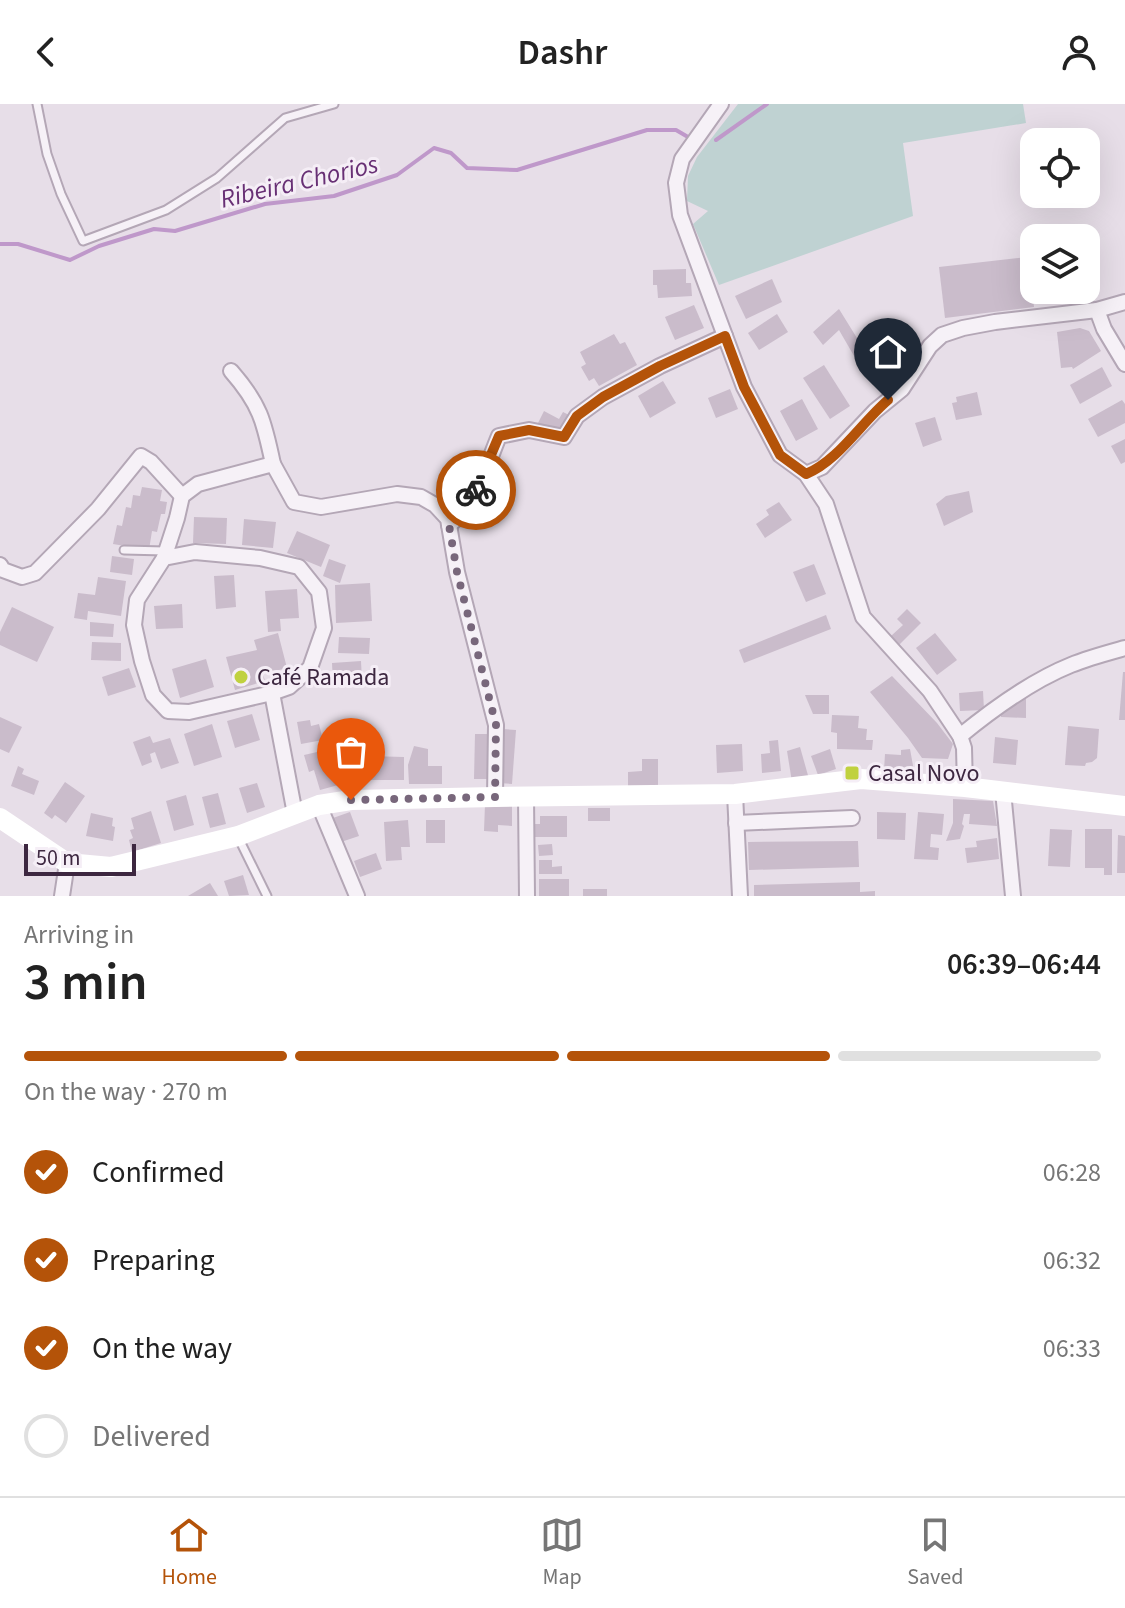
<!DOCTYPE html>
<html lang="en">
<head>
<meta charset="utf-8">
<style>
	body { margin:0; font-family:"Source Sans 3",sans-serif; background:#f2f2f2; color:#222; height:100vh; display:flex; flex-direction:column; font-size:30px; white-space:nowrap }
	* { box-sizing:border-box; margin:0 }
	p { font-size:26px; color:#767676 }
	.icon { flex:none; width:44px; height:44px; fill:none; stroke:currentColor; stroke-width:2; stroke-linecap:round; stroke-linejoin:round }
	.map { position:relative; height:792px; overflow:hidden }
	.side { display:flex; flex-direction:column; background:#fff; flex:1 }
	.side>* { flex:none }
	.buttons { position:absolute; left:1020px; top:24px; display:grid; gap:16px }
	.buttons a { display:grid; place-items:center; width:80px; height:80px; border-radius:16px; background:#fff; box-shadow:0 8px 32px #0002; font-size:40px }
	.scale { position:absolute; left:24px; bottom:20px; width:112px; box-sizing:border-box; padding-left:8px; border:4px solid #3d2740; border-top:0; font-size:22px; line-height:28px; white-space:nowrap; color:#3d2740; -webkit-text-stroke:6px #f5eef6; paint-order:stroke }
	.pin { position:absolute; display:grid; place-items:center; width:68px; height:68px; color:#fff; margin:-82px -34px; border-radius:50% 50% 50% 0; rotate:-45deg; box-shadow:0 0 8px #0007 }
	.pin .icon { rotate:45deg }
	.courier { position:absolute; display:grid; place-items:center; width:80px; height:80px; margin:-40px; border:6px solid #b45309; border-radius:50%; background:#fff; color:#222; box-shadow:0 2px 10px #0007 }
	.headline em { font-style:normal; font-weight:600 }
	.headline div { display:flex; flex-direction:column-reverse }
	.headline { display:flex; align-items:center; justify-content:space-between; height:136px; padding:0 24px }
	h1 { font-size:52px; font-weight:600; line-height:60px }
	.bar { display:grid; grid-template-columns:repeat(4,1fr); gap:12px 8px; align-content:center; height:96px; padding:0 24px }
	.bar i { height:10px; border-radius:6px; background:#e0e0e0 }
	.bar .active { background:#b45309 }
	.bar p { grid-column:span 4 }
	ol { padding:0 24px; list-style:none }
	li { display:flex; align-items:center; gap:24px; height:88px }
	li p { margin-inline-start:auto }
	li .icon { padding:8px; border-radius:50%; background:#b45309; color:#fff; stroke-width:4 }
	li:last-child { color:#767676 }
	li i { width:44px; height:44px; border:4px solid #e0e0e0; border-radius:50% }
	header { display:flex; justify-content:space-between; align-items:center; height:104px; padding:0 24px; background:#fff; font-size:36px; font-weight:600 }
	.menu { display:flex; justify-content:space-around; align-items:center; height:112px; border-top:2px solid #e0e0e0; background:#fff; font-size:22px; color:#767676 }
	.menu a { display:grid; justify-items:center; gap:4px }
	.menu .active { color:#b45309 }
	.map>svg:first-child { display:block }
	.green { fill:#bfd2d2 }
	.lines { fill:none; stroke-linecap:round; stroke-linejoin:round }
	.stream { stroke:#bf98ca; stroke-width:4 }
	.building { fill:#cabccb }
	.service-casing { stroke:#b4a7b6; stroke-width:11 }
	.minor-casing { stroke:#b4a7b6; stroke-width:18 }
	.service { stroke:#f6f1f7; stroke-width:7 }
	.minor { stroke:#f6f1f7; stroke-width:14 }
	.secondary { stroke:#fff; stroke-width:20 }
	.done { stroke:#78677b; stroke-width:8; stroke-dasharray:0 14.4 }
	.route { stroke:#b45309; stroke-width:10 }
	.poi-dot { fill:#c0d13f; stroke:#f5eef6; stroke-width:3 }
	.labels { text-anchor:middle; stroke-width:6; stroke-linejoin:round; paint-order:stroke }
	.poi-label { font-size:24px; fill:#3d2740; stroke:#f5eef6; text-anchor:start }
	.water-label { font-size:26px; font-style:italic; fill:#683075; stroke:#f5eef6 }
</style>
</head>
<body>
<header><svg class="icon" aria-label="back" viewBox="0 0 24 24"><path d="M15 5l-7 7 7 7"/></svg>Dashr<svg class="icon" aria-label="person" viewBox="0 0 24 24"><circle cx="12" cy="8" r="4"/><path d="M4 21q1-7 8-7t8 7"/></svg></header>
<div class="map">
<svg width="1125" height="792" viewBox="0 0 1125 792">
	<rect width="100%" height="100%" fill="#e7dee8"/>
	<path class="green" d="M738,0h285l3,19 -123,20 10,73 -194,69 -26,-61 15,-13 -21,-10 1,-25 9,-19z"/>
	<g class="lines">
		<g class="stream">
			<path d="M716,36l51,-36"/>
			<path d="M0,140h18l52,16 29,-14 55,-17 21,2 90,-27 69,-8 63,-21 37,-27 17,5 16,15 50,2 130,-40h29l12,7"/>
		</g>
	</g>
	<g class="building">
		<path d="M1028,153l6,50 -89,11 -6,-51z"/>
		<path d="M686,165v14h5l1,13 -34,2 -1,-13h-4v-15z"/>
		<path d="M772,175l10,23 -36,17 -11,-23z"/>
		<path d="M694,201l10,23 -29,12 -10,-23z"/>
		<path d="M839,205l39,63 -5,5 -3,-5 -5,3 -26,-45 -16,15 -10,-13z"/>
		<path d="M777,210l11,18 -29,18 -11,-17z"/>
		<path d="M881,220l22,34 -19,12 -22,-33z"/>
		<path d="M1080,224l9,3 12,20 -28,18 -1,-2 -11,1 -4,-36z"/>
		<path d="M614,230l6,10 5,-2 12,23 -38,21 -5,-8 -5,3 -8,-14 5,-3 -6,-12z"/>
		<path d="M824,261l26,41 -20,13 -27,-41z"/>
		<path d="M1102,263l10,19 -32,18 -10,-19z"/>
		<path d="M663,277l13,22 -26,15 -12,-22z"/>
		<path d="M730,285l8,20 -22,9 -8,-20z"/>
		<path d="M977,288l5,23 -26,5 -4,-17 5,-1 -1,-5z"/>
		<path d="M802,295l16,30 -22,12 -16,-30z"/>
		<path d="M1122,296l3,4v19l-27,14 -10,-18z"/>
		<path d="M544,307l15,8 4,-7 10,5 -11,16 -25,-8z"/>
		<path d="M935,313l7,23 -19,7 -8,-24z"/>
		<path d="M1125,335v23l-4,2 -10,-18z"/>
		<path d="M142,383l20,3 -2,11 7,1 -2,12h-4l-4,18 -5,-1 -3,19 -36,-6 4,-19 5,1 4,-19 5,1 2,-13 7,1z"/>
		<path d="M969,387l4,21 -29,14 -8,-22 10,-8z"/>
		<path d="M779,398l13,18 -27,18 -9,-14 13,-9 -3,-5z"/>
		<path d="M194,413l33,1 -1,26 -33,-1z"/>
		<path d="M244,415l32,3 -3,26 -31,-3z"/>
		<path d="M297,427l33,14 -9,22 -34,-14z"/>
		<path d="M112,452l22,3 -2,16 -22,-3z"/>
		<path d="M329,455l17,6 -6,18 -17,-7z"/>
		<path d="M814,460l12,30 -20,8 -13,-30z"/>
		<path d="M234,471l2,32 -20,2 -2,-33z"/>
		<path d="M98,473l28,4 -5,35 -33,-5 -1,9 -13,-2 4,-25 17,2z"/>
		<path d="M370,479l2,38 -36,2 -1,-38z"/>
		<path d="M297,485l2,29 -19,1 1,12 -13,1 -3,-41z"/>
		<path d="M182,500l1,24 -27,1 -2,-23z"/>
		<path d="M12,503l42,20 -17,35 -37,-17v-13z"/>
		<path d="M907,505l14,14 -22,22 -8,-9 12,-11 -6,-6z"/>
		<path d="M826,511l5,14 -87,34 -5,-13z"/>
		<path d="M90,518l24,2 -1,13 -23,-1z"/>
		<path d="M278,529l9,35 -24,6 2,7 -30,9 -9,-33 31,-7 -3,-10z"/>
		<path d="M935,529l22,27 -20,15 -21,-27z"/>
		<path d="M339,533l31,1 -1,16 -31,-1z"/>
		<path d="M92,538l29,1v18l-30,-1z"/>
		<path d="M206,555l8,28 -34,11 -8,-29z"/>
		<path d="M361,557l1,20 -29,2 -1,-20z"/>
		<path d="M129,564l7,19 -28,9 -6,-19z"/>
		<path d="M1123,568h2v48h-6z"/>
		<path d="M892,572l45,47 16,21 -5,15 -26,-1 -14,-20 -38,-46z"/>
		<path d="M983,587l1,19 -24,1 -1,-18z"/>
		<path d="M805,591h24v19h-16z"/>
		<path d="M1026,591v23l-25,-1v-7z"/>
		<path d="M252,610l8,26 -25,8 -8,-27z"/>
		<path d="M832,611l27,1 -1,12 9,1 -1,11h7l-1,10 -35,-1v-16l-6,-1z"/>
		<path d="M0,613l22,10 -13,26 -9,-4z"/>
		<path d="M310,616l1,6 8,-2 4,16 -22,4 -4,-22z"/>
		<path d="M212,620l10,33 -28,9 -10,-32z"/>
		<path d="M1068,622l31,3 -2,29 -5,4 -6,1 -1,3 -20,-1z"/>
		<path d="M502,625l14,1 -4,54 -14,-1z"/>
		<path d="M475,630h14v45h-15z"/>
		<path d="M150,632l3,7 17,-5 9,25 -18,6 -6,-17 -5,2 2,8 -10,4 -9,-24z"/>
		<path d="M995,633l23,3 -2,25 -23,-2z"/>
		<path d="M778,636l3,31 -19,2 -1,-19 9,-1 -1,-12z"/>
		<path d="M742,640l1,27 -26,2 -1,-28z"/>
		<path d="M414,642l14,3v17h14v18h-33l-1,-19z"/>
		<path d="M800,643l9,32 -17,3 -5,-31z"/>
		<path d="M330,645l5,15 13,-3 5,20 -33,9 -6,-20 -5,2 -5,-17z"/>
		<path d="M830,645l6,20 -18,6 -7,-19z"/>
		<path d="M910,645l4,22 -30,-1 1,-16 16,1v-5z"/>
		<path d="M368,652l36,1v23h-44z"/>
		<path d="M642,655h16v27h-30v-14l14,-1z"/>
		<path d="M18,662l6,3 -2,5 17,7 -5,14 -23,-9z"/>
		<path d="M65,678l20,14 -19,27 -11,-8 -3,4 -8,-6z"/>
		<path d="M257,679l8,24 -18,6 -8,-25z"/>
		<path d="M218,689l8,31 -16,4 -8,-31z"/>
		<path d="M186,691l8,30 -20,6 -8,-30z"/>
		<path d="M953,695l40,2 4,25 -28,-2 1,-10h-6l-2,10 2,2 -4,13 -14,2 7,-18z"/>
		<path d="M485,700h27v22l-14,-1v7l-14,-1z"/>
		<rect x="588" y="704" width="22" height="13"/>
		<path d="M151,707l10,32 -29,9 -3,-12 4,-2 -3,-8 4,-1 -3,-11z"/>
		<path d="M350,708l9,24 -18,6 -8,-24z"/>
		<path d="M877,708l29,1 -1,27 -28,-1z"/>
		<path d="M918,708l26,2 -2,21 -11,-1 -1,13 9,1 -1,12 -24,-1z"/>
		<path d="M91,709l22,5 -1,8 3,1 -2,14 -27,-5z"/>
		<path d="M540,712h27v21h-35v-13h8z"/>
		<path d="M408,716l2,27h-9l1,13 -16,1 -2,-39z"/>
		<rect x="426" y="716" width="19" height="23"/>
		<path d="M1050,725l22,1 -2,37 -22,-1z"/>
		<path d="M1085,725h27v46h-8v-7h-19z"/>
		<path d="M1118,731l7,1v37h-8z"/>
		<path d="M997,734l2,21 -32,4 -2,-15 12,-1 -1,-6z"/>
		<path d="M858,737l1,26 -110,3 -1,-28z"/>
		<path d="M552,740l1,11 -14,1 -1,-11z"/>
		<path d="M376,749l6,16 -22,8 -6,-16z"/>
		<path d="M539,756h13v7l10,-1v8h-23z"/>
		<path d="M243,771l6,20 -20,1 -5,-15z"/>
		<rect x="539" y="775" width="30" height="17"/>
		<path d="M860,778v10l15,-1v5h-121v-11z"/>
		<path d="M210,779l8,13h-30z"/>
		<rect x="583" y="785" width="24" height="7"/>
	</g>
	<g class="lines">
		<g class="service-casing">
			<g id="service">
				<path d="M37,0l10,50 14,40 22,47 83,-31 51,-32 68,-60 49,-14"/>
				<path d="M124,446l41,1"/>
				<path d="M238,733l29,59"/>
			</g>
		</g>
		<g class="minor-casing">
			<g id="minor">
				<path d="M721,0l-39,55 -6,24 4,32 64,172 36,68 26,19 20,30 37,113 67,74 30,45 4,12 1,39"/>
				<path d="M1097,206l7,19 21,35"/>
				<path d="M231,267c29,33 33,50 42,93"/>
				<path d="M806,370l16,-7 53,-56 27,-22 28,-43 12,-11 21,-7 32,-6 102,-12 28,-8"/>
				<path d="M449,421c28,-21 37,-58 50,-89l30,-6 35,7 13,-21 26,-19 57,-31 65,-30"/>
				<path d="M195,448l65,6 39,9 20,25 5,36 -14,40 -21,19 -17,6 -83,19 -21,-1 -15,-16 -11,-34 -8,-36 3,-25 27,-42z"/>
				<path d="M164,454l13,-40 5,-22 16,-12 75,-20 21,38 27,5 76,-13 24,3 14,8 13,14 9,53 39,153 -1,72"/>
				<path d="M0,461l3,5 19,7 13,-4 63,-64 43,-53 10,6 31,34"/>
				<path d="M272,589l23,121"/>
				<path d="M960,632c33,-27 71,-55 111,-71 17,-7 36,-12 54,-17"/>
				<path d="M1003,687l10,105"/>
				<path d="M735,690l5,102"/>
				<path d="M526,693l1,99"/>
				<path d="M319,701l38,91"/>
				<path d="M736,719l116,-5"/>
				<path d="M62,792l5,-33"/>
			</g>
		</g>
		<use href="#service" class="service"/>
		<use href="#minor" class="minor"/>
		<path class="secondary" d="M0,714l67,45 44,4 127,-31 81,-31 32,-5 144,-3 240,-3 126,-15 104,8 160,19"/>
	</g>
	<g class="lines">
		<path class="done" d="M351,696l144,-3 1,-72 -39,-153 -8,-47c13,-10 20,-20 27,-35"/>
		<path class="route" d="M476,386l23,-54 30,-6 35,7 13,-21 26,-19 57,-31 65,-30 19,51 36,68 26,19c32,-13 55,-51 82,-74"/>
	</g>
	<g class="poi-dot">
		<circle cx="241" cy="573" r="8"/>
		<rect x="844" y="661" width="16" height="16" rx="4"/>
	</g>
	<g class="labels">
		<g class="poi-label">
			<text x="257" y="581">Café Ramada</text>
			<text x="868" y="677">Casal Novo</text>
		</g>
		<g class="water-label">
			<text transform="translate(299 77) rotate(-13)" y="9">Ribeira Chorios</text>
		</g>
	</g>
</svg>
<div class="buttons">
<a><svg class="icon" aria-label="locate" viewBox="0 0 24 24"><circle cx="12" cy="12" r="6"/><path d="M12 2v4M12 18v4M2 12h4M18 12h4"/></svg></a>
<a><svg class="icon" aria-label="layers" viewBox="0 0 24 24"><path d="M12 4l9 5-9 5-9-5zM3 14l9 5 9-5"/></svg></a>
</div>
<div class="scale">50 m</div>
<div class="pin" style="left:351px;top:696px;background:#ea580c"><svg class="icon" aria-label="bag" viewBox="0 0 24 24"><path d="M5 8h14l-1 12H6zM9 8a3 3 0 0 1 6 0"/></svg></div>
<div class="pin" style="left:888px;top:296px;background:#1f2937"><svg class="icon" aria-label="home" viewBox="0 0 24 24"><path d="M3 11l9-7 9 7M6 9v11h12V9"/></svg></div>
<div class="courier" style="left:476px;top:386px"><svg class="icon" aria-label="bike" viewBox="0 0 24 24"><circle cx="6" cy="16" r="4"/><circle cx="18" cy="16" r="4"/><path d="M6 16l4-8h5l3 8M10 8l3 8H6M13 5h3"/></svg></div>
</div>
<section class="side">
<div class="headline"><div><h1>3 min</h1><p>Arriving in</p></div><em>06:39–06:44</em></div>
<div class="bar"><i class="active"></i><i class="active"></i><i class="active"></i><i></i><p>On the way · 270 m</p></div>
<ol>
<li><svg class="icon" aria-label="check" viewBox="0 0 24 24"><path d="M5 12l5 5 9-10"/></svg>Confirmed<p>06:28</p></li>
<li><svg class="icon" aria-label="check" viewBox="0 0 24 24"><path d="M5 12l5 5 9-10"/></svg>Preparing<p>06:32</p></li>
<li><svg class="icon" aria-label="check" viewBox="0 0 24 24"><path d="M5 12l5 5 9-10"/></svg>On the way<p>06:33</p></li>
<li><i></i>Delivered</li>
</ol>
</section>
<nav class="menu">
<a class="active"><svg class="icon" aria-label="home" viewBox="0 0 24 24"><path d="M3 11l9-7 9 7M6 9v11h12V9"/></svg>Home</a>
<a><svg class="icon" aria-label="map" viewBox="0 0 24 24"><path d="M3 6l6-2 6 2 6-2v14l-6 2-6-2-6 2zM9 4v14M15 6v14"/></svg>Map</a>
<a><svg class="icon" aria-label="saved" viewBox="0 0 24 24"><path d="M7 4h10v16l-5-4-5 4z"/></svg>Saved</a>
</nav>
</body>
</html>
